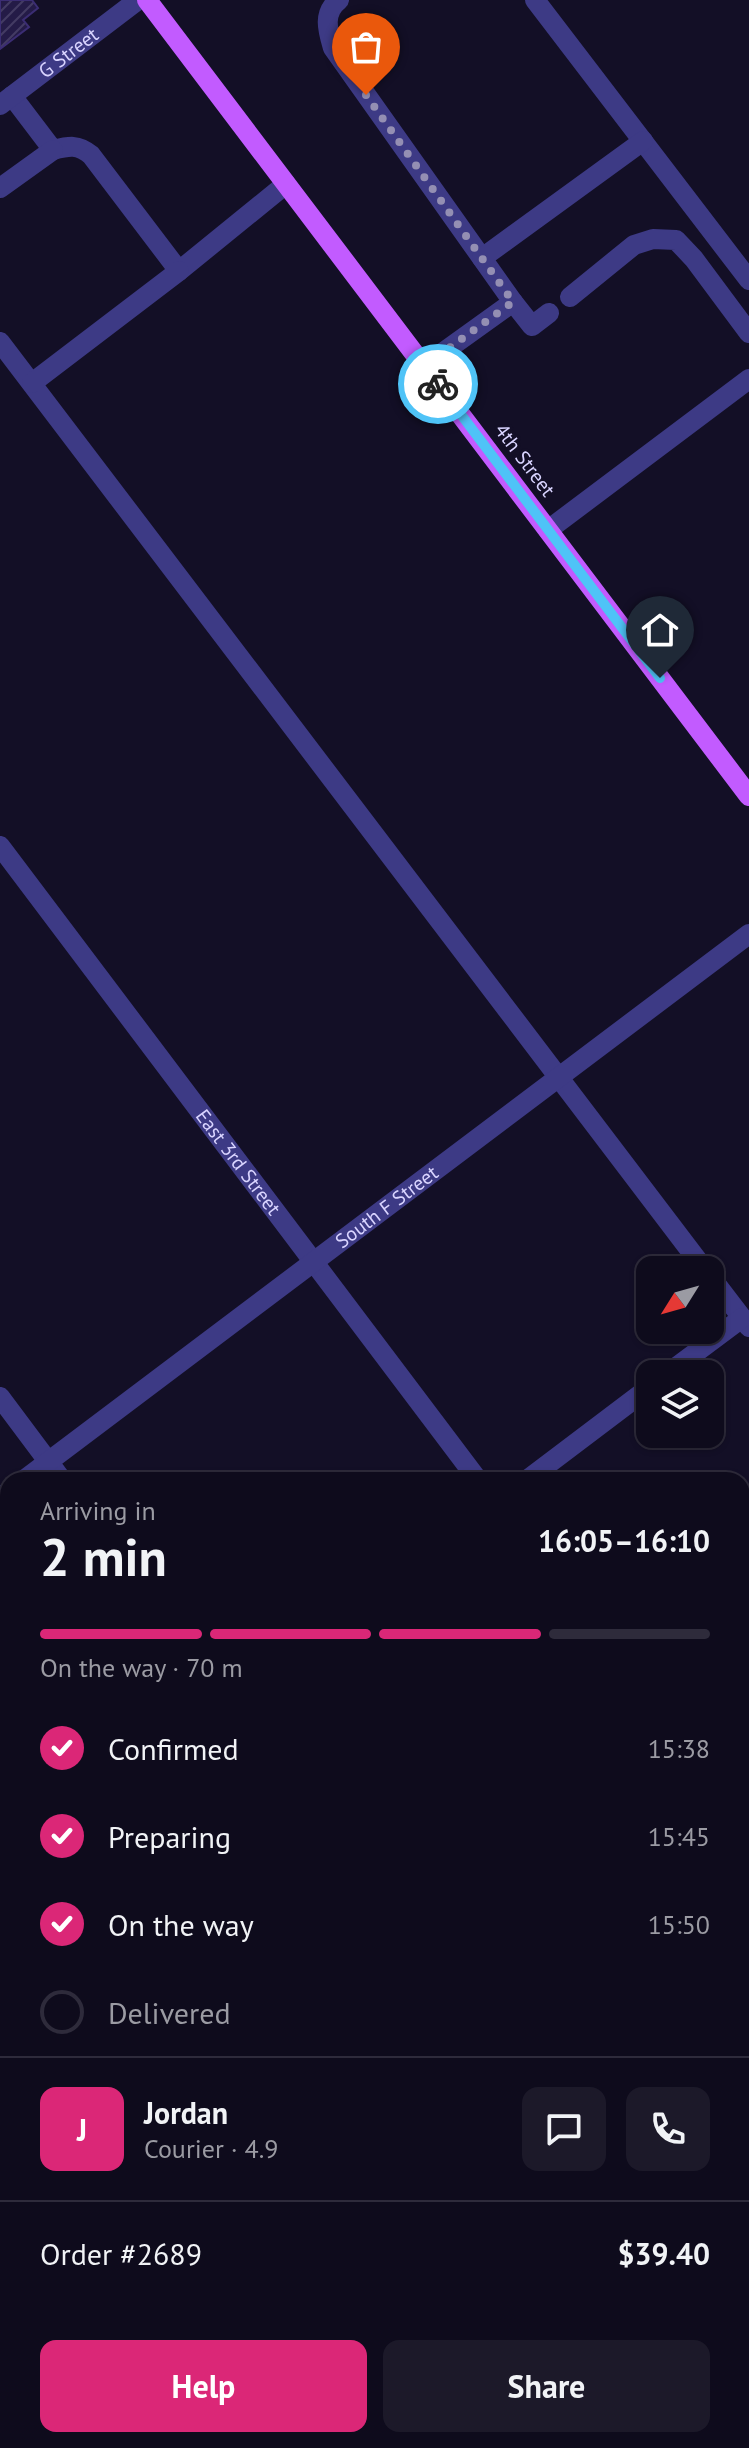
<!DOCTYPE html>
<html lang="en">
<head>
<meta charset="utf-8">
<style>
	body { margin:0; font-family:"PT Sans",sans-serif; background:#1c1929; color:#f1f3f6; height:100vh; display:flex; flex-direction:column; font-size:30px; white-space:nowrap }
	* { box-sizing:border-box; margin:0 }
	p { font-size:26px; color:#9b9ba3 }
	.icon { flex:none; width:44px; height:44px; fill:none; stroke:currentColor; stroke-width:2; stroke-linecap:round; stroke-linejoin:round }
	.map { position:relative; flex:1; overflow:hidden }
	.details { position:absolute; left:0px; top:1472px; width:750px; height:976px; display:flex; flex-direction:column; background:#0e0b1c; border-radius:24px 24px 0 0; box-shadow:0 2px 6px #0004,0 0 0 2px #2e2b3b }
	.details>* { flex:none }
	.needle { width:52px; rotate:233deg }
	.tools { position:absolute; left:636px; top:1256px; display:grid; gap:16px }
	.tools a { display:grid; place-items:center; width:88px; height:88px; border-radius:16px; background:#0e0b1c; box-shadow:0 2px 6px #0004,0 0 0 2px #2e2b3b; font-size:40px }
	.pin { position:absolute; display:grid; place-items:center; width:68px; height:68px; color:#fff; margin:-82px -34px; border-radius:50% 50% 50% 0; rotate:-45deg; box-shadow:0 0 8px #0007 }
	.pin .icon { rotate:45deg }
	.courier { position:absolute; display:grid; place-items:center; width:80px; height:80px; margin:-40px; border:6px solid #4fc3f7; border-radius:50%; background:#fff; color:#222; box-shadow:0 2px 10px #0007 }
	.head em { font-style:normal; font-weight:800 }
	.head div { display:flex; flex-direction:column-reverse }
	.head { display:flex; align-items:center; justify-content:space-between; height:136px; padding:0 40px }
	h1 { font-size:52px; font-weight:800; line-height:60px }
	.bar { display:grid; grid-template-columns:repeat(4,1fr); gap:12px 8px; align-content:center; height:96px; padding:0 40px }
	.bar i { height:10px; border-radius:6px; background:#2e2b3b }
	.bar .current { background:#db2777 }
	.bar p { grid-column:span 4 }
	.line { display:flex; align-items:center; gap:20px; padding:0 40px; border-top:2px solid #2e2b3b }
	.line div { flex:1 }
	.round { display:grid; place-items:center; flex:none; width:84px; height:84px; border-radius:16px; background:#1c1929 }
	ol { padding:0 40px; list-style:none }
	li { display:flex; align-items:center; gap:24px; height:88px }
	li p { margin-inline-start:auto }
	li .icon { padding:8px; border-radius:50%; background:#db2777; color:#fff; stroke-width:4 }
	li:last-child { color:#9b9ba3 }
	li i { width:44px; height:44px; border:4px solid #2e2b3b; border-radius:50% }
	.cta { display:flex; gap:16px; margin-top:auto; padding:16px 40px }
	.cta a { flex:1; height:92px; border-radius:16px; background:#db2777; color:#fff; font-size:32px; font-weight:800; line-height:92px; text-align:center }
	.cta a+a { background:#1c1929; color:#f1f3f6 }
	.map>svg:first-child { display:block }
	.building { fill:url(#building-hatch); stroke:#3b2d73; stroke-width:2 }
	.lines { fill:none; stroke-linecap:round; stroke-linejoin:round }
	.minor { stroke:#3d3a85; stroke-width:20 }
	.major { stroke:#c25bff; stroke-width:20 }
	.done { stroke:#948fb3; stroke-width:8; stroke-dasharray:0 14.4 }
	.route { stroke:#4fc3f7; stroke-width:10 }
	.labels { text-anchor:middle; stroke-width:6; stroke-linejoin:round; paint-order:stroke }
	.street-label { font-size:20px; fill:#d9d4ff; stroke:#130f26 }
</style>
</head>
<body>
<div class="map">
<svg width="749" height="2448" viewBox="0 0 749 2448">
	<defs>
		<pattern id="building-hatch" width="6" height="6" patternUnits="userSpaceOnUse" patternTransform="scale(2)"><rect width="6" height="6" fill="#241b47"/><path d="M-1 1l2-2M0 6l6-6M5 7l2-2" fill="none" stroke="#433b63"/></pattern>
	</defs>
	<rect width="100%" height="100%" fill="#130f26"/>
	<path class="building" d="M0,0h32l6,8 -15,12 6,7 -29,22z"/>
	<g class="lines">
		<g class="minor">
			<path d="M339,0c-17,13 -11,31 -6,48l180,254 -89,64"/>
			<path d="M535,0l214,280"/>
			<path d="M12,96l41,54c16,-4 25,-6 38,5l88,116 107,-87"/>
			<path id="s1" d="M0,105l138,-105"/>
			<path d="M0,188l53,-38"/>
			<path d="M482,258l161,-117"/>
			<path d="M570,297l64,-52 19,-6 23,1 18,19 55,74"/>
			<path d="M513,302l19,24 17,-13"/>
			<path d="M0,342l705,928"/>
			<path d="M32,383l147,-112"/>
			<path d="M548,530l201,-151"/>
			<path id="s2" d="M0,846l478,634"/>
			<path d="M710,1276l39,51"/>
			<path d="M667,1374l75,-56"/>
			<path d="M0,1397l62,83"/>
			<path id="s3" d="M24,1480l725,-546"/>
			<path d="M527,1480l123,-93"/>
			<path d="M0,1498l8,-6"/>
			<path d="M742,1831l7,9"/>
			<path d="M0,1909l8,10"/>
			<path d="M742,2385l7,9"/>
			<path d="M405,2440l6,8"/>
		</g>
		<g class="major">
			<path d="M147,0l602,796"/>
			<path d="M742,2334l7,-5"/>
			<path d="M591,2448l11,-8"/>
		</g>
	</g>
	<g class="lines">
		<path class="done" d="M366,95l147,207 -89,64 14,18"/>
		<path class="route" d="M438,384l222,294"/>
	</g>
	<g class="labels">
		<g class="street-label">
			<text dy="7" stroke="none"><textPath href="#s1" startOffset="86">G Street</textPath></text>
			<text transform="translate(525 460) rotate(53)" y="7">4th Street</text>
			<text dy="7" stroke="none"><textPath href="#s2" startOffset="396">East 3rd Street</textPath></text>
			<text dy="7" stroke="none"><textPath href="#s3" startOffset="454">South F Street</textPath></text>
		</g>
	</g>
</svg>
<div class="tools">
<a><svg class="needle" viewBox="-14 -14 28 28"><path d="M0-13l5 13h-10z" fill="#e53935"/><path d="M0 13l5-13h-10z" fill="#9b9ba3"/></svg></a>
<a><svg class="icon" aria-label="layers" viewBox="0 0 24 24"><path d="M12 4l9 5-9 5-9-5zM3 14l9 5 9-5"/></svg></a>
</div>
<div class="pin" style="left:366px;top:95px;background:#ea580c"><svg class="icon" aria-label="bag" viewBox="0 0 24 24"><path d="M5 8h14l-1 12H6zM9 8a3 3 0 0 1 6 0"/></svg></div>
<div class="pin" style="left:660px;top:678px;background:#1f2937"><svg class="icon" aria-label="home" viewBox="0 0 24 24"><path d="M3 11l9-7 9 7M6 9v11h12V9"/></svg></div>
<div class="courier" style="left:438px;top:384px"><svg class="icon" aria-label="bike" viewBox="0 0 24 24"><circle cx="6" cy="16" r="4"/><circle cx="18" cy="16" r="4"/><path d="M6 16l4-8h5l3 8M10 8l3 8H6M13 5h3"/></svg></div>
<section class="details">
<div class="head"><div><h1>2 min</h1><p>Arriving in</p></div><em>16:05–16:10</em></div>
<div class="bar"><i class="current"></i><i class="current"></i><i class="current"></i><i></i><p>On the way · 70 m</p></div>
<ol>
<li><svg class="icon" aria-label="check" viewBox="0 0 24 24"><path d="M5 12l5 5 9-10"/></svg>Confirmed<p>15:38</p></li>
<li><svg class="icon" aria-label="check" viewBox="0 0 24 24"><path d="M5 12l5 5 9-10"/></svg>Preparing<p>15:45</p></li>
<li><svg class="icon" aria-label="check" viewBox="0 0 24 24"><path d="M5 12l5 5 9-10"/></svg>On the way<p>15:50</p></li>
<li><i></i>Delivered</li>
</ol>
<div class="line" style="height:144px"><b class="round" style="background:#db2777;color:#fff">J</b><div><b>Jordan</b><p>Courier · 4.9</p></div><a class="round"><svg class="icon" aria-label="chat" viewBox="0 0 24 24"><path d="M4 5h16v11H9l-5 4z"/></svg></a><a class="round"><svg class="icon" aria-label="phone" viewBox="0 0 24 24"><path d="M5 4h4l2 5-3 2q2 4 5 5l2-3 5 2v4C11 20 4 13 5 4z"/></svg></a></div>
<div class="line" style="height:104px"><div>Order #2689</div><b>$39.40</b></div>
<div class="cta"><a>Help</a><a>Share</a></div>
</section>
</div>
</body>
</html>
